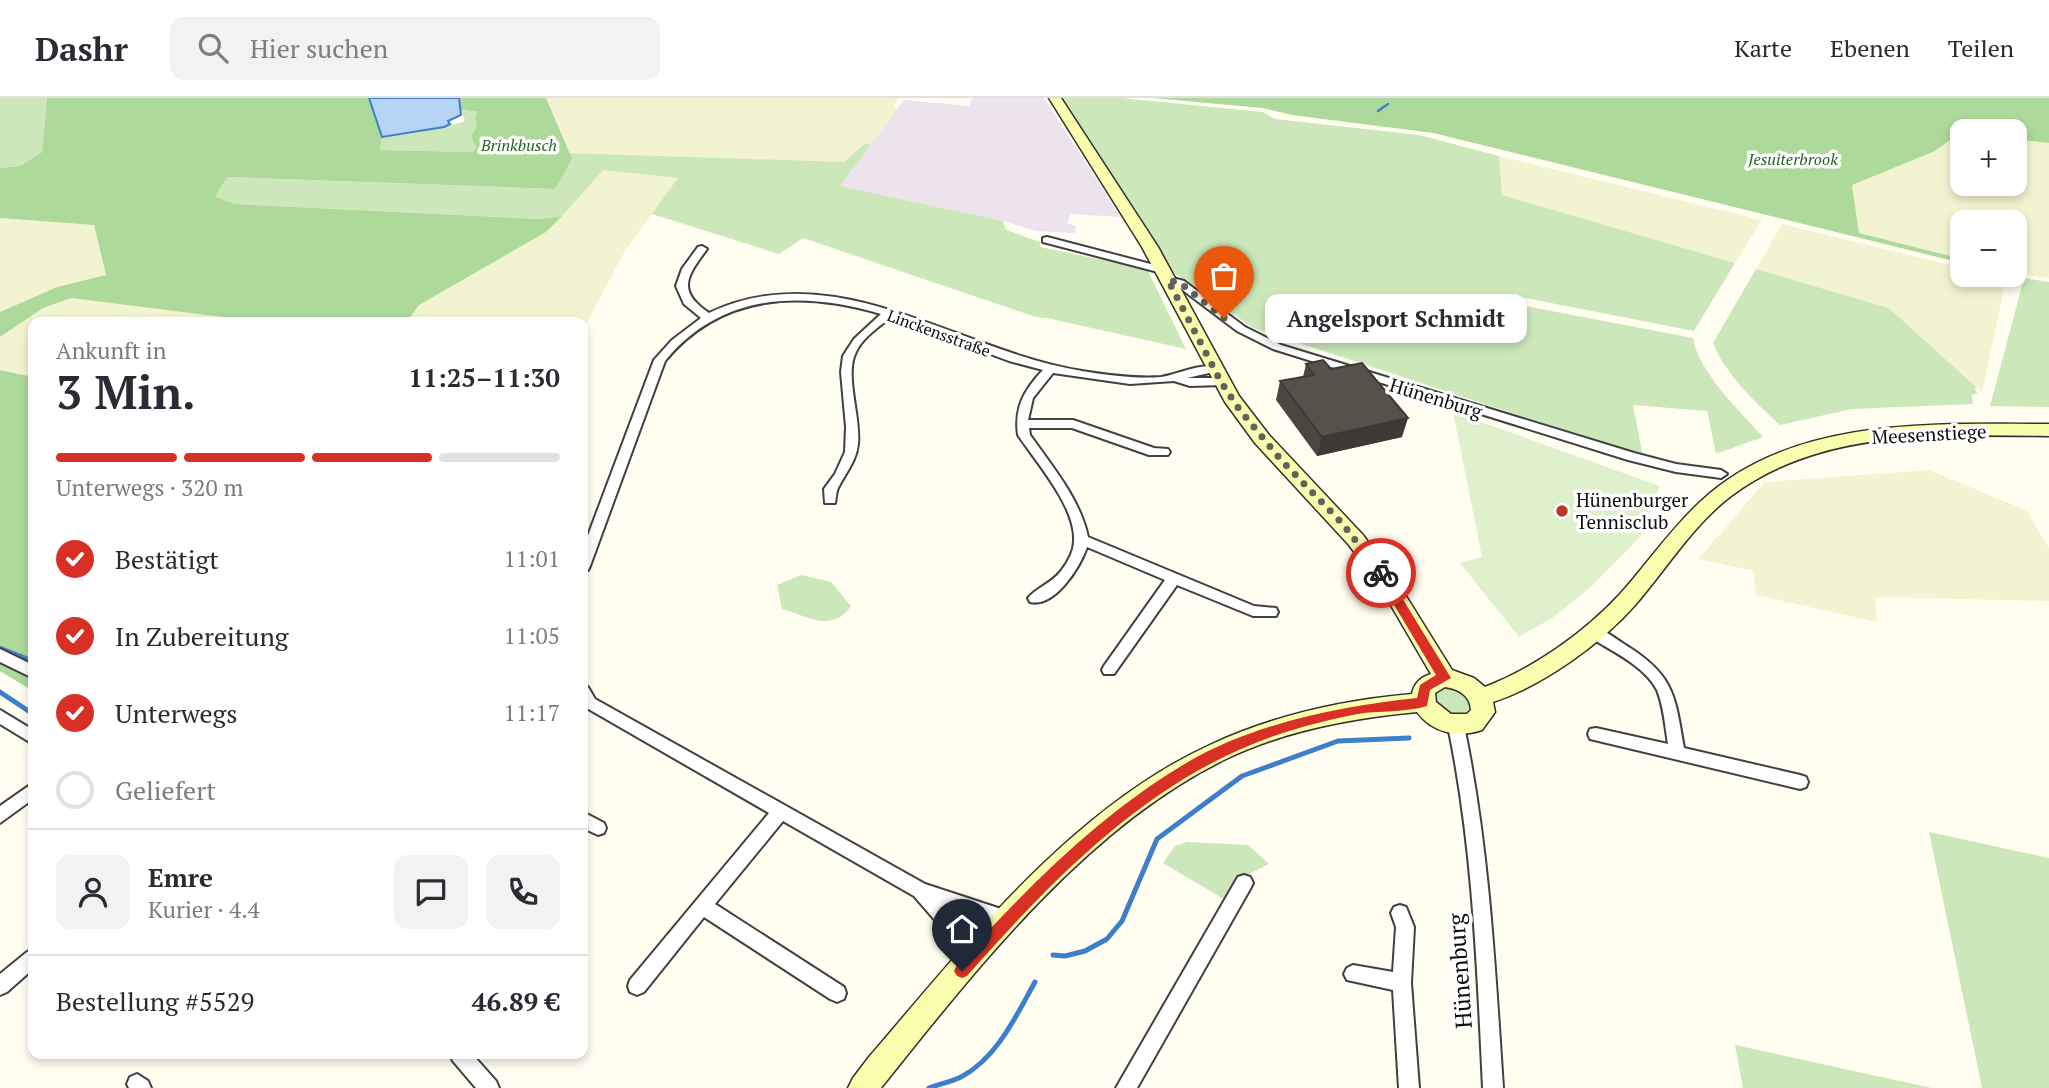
<!DOCTYPE html>
<html lang="de">
<head>
<meta charset="utf-8">
<style>
	body { margin:0; font-family:"PT Serif",serif; background:#f2f2f3; color:#2b2b33; height:100vh; display:flex; flex-direction:column; font-size:26px; white-space:nowrap }
	* { box-sizing:border-box; margin:0 }
	p { font-size:23px; color:#7c7c81 }
	.icon { flex:none; width:38px; height:38px; fill:none; stroke:currentColor; stroke-width:2; stroke-linecap:round; stroke-linejoin:round }
	.map { position:relative; flex:1; overflow:hidden }
	.drawer { position:absolute; left:28px; top:219px; width:560px; height:742px; display:flex; flex-direction:column; background:#fff; border-radius:14px; box-shadow:0 4px 10px #0003 }
	.drawer>* { flex:none }
	.buttons { position:absolute; left:1950px; top:21px; display:grid; gap:14px }
	.buttons a { display:grid; place-items:center; width:77px; height:77px; border-radius:14px; background:#fff; box-shadow:0 4px 10px #0003; font-size:35px }
	.pin { position:absolute; display:grid; place-items:center; width:60px; height:60px; color:#fff; margin:-72px -30px; border-radius:50% 50% 50% 0; rotate:-45deg; box-shadow:0 0 7px #0007 }
	.pin .icon { rotate:45deg }
	.courier { position:absolute; display:grid; place-items:center; width:70px; height:70px; margin:-35px; border:5px solid #d93025; border-radius:50%; background:#fff; color:#222; box-shadow:0 2px 9px #0007 }
	.bubble { position:absolute; height:49px; border-radius:14px; background:#fff; box-shadow:0 4px 10px #0003; font-size:23px; font-weight:600; line-height:49px; text-align:center }
	.summary em { font-style:normal; font-weight:600 }
	.summary div { display:flex; flex-direction:column-reverse }
	.summary { display:flex; align-items:center; justify-content:space-between; height:119px; padding:0 28px }
	h1 { font-size:46px; font-weight:600; line-height:52px }
	.bar { display:grid; grid-template-columns:repeat(4,1fr); gap:10px 7px; align-content:center; height:84px; padding:0 28px }
	.bar i { height:9px; border-radius:5px; background:#e1e1e2 }
	.bar .active { background:#d93025 }
	.bar p { grid-column:span 4 }
	.line { display:flex; align-items:center; gap:18px; padding:0 28px; border-top:2px solid #e1e1e2 }
	.line div { flex:1 }
	.round { display:grid; place-items:center; flex:none; width:74px; height:74px; border-radius:14px; background:#f2f2f3 }
	ol { padding:0 28px; list-style:none }
	li { display:flex; align-items:center; gap:21px; height:77px }
	li p { margin-inline-start:auto }
	li .icon { padding:7px; border-radius:50%; background:#d93025; color:#fff; stroke-width:4 }
	li:last-child { color:#7c7c81 }
	li i { width:38px; height:38px; border:4px solid #e1e1e2; border-radius:50% }
	header { display:flex; align-items:center; gap:42px; box-sizing:border-box; height:98px; padding:0 35px; background:#fff; border-bottom:2px solid #e1e1e2 }
	header strong { font-size:33px }
	nav { display:flex; gap:38px; margin-inline-start:auto; font-size:24px }
	.search { width:490px; height:63px; background:#f2f2f3; display:flex; align-items:center; gap:18px; box-sizing:border-box; padding:0 24px; border-radius:14px; color:#7c7c81; font-size:26px }
	.map>svg:first-child { display:block }
	.industrial { fill:#ede3ec }
	.farmland { fill:#f2f4d1 }
	.green { fill:#cce8ba }
	.forest { fill:#add99a }
	.pitch { fill:#def0cc }
	.water { fill:#b6d4f5; stroke:#3f7eca; stroke-width:2 }
	.lines { fill:none; stroke-linecap:round; stroke-linejoin:round }
	.stream-far2 { stroke:#3f7eca; stroke-width:2.5 }
	.stream-far1 { stroke:#3f7eca; stroke-width:4.5 }
	.stream { stroke:#3f7eca; stroke-width:5 }
	.street-casing { stroke:#414141; stroke-width:4 }
	.secondary-casing { stroke:#303030; stroke-width:3 }
	.street { fill:#fff; fill-rule:evenodd }
	.secondary { fill:#fafdad; fill-rule:evenodd }
	.wall { fill:#4b4640 }
	.shaded-wall { fill:#3d3934 }
	.building { fill:#57514b; stroke:#3d3934; stroke-width:2 }
	.route { fill:#d93025 }
	.done { stroke:#62625d; stroke-width:7; stroke-dasharray:0 12.6 }
	.poi-dot { fill:#bb3729; stroke:#fff; stroke-width:2.5 }
	.labels { text-anchor:middle; stroke-width:7; stroke-linejoin:round; paint-order:stroke }
	.far-park-label { font-size:16px; font-style:italic; fill:#246520; stroke:#fff }
	.far-street-label { font-size:16px; fill:#0e0e0e; stroke:#fff }
	.street-label { font-size:19px; fill:#0e0e0e; stroke:#fff }
	.poi-label { font-size:19px; fill:#0e0e0e; stroke:#fff; text-anchor:start }
	.near-street-label { font-size:23px; fill:#0e0e0e; stroke:#fff }
</style>
</head>
<body>
<header>
<strong>Dashr</strong>
<div class="search"><svg class="icon" aria-label="search" viewBox="0 0 24 24"><circle cx="10" cy="10" r="6"/><path d="M15 15l6 6"/></svg>Hier suchen</div>
<nav><a>Karte</a><a>Ebenen</a><a>Teilen</a></nav>
</header>
<div class="map">
<svg width="2049" height="990" viewBox="0 0 2049 990">
	<rect width="100%" height="100%" fill="#fffef0"/>
	<path class="industrial" d="M973,0h71l77,119 -50,-3 -4,9 9,3 -1,7 -39,-2 -33,-10 -164,-35 65,-86 65,6z"/>
	<g class="farmland">
		<path d="M546,0h352l-5,9 5,1 -27,36h-7l-20,18 -86,-2 -190,-7z"/>
		<path d="M1961,35l1,51h52v-45l35,4v135l-35,-5v-51h-52v37l-103,-26 -7,-48 83,-34 11,-11z"/>
		<path d="M1499,58l263,64 -27,43 -234,-68z"/>
		<path d="M603,72l76,8 -53,71 -43,81v-8h-176l12,-17 127,-73z"/>
		<path d="M0,120l94,7 12,50 -49,12 -57,25z"/>
		<path d="M1782,126l180,44v7h27l17,4 -24,114 -93,-85 -133,-39z"/>
		<path d="M71,200l190,24h-228v55l-33,-7v-33l43,-29z"/>
		<path d="M1929,372l97,40 23,38v53l-174,-4 2,25 -121,-27 -3,-24 -55,-12 67,-77z"/>
	</g>
	<g class="green">
		<path d="M0,0h47l-5,54 -22,14 -20,2z"/>
		<path d="M1060,0h61l142,14 12,7 144,16 80,21 3,39 233,68 -41,68 -184,-36v8l183,35c6,35 47,73 70,99l-47,17 -9,-43 -74,-6 10,51 -390,-128 -84,-59z"/>
		<path d="M460,11l18,3 -1,13 -6,12 5,9 -4,6 -92,-2 2,-13 39,-5 42,-10 2,-2z"/>
		<path d="M864,46h7l-31,42 163,35 3,9 34,12v5l107,22 39,80 -139,-31 -11,-1 -233,-79 -24,16 -127,-40 26,-36 -75,-8 -41,46 -23,3 -305,-15 -20,-6 13,-21 328,12 13,-36 276,9z"/>
		<path d="M1756,171l133,39 88,80 -3,1 4,4 -6,2 1,9 -121,5 -72,16c-25,-23 -54,-50 -67,-82z"/>
		<path d="M2024,180l25,4v125l-59,-1z"/>
		<path d="M801,477l30,7 20,24c-19,27 -42,11 -69,3l-5,-24z"/>
		<path d="M1446,590c14,0 28,9 23,24l-16,5 -16,-10 -3,-10 6,-8z"/>
		<path d="M1929,734l120,26v230h-67z"/>
		<path d="M1187,744l61,3 21,19 -24,12 -18,25 -64,-38 12,-17z"/>
		<path d="M1735,947l197,43h-189z"/>
	</g>
	<g class="forest">
		<path d="M47,0h322l13,39 -2,13 92,2 4,-5 -5,-10 6,-12 -2,-8 3,-5 -18,-3 -1,-11h87l26,61 -17,30 -328,-12 -12,20 19,7 305,15 23,-3 -16,16 -127,73 -12,17h-146l-190,-24 -28,10 -43,29v-25l57,-25 49,-12 -12,-50 -94,-7v-50l20,-2 22,-14z"/>
		<path d="M1153,0h896v45l-35,-4v-8h-52l-27,20 -83,34 7,48 103,26v4l-529,-130 -141,-18 -30,-7z"/>
		<path d="M0,272l33,7v314l-33,-20z"/>
	</g>
	<path class="pitch" d="M1453,314l207,74 -20,51 -48,49 -40,32 -33,19 -59,-74 22,-6z"/>
	<path class="water" d="M369,0h90l2,17 -13,6 2,3 -6,3 -62,10z"/>
	<g class="lines">
		<path class="stream-far2" d="M1378,13l10,-7"/>
		<path class="stream-far1" d="M0,550l33,13"/>
		<g class="stream">
			<path d="M0,594l33,22"/>
			<path d="M1053,857l12,1 20,-5 22,-12 15,-18 35,-82 85,-63 96,-35 71,-3"/>
			<path d="M929,990c10,-4 22,-6 32,-11 36,-19 55,-61 74,-95"/>
		</g>
		<g class="street-casing">
			<g id="street">
				<path d="M1047,139l119,31 1,2 -5,3 -119,-31v-4z"/>
				<path d="M702,148l5,3c-20,27 -31,42 2,64 126,-60 249,38 373,58 25,4 53,8 79,6 18,-3 38,-14 57,-10v4l-31,7h34l6,4 -2,3 -35,1 -16,-5 -44,3 -77,-11 -20,25 -5,22h45l81,28 14,1 2,3 -2,3h-19l-77,-27h-43l1,7c22,31 50,64 58,102l166,69 22,2 2,4 -2,4h-23l-76,-31 -63,89h-10l-2,-4 2,-4 61,-86 -78,-33c-7,20 -32,61 -57,55l-2,-4c8,-10 24,-15 33,-27 7,-9 13,-20 13,-30 2,-34 -38,-79 -56,-106 -4,-27 6,-45 25,-65l-34,-9 -118,-44c-12,10 -28,20 -35,35 -12,22 5,65 2,92 -2,18 -12,28 -20,44 -2,4 -2,10 -3,15h-10l-1,-14 11,-15 10,-22 1,-25 -5,-55 2,-16 11,-17 27,-25c-79,-23 -159,-22 -216,47l-75,205 -2,4 -5,1v-22l71,-189 18,-20 29,-22 -17,-14 -8,-18 6,-17 16,-22z"/>
				<path d="M1169,179l15,4 61,46 36,18 353,108 42,11 45,6 6,4 -6,4 -45,-6 -48,-12 -355,-111 -36,-18 -61,-46 -11,-3 -1,-2z"/>
				<path d="M1593,528c12,4 23,13 34,20 48,30 48,51 57,102l116,27 6,2 2,5 -2,5 -6,2 -210,-50 -2,-5 2,-5 6,-1 72,16c-3,-17 -4,-37 -11,-54 -13,-25 -46,-39 -69,-54l-2,-4 2,-4z"/>
				<path d="M0,551l33,16v13l-33,-16z"/>
				<path d="M583,587l5,2 7,12 330,185 73,24 13,8 3,6 -3,6 -6,2 -18,-9 -41,-14 25,29 13,10 3,6 -3,6 -6,3 -19,-13 -45,-52 -131,-75 -68,83 129,83 2,6 -2,6 -7,3 -7,-3 -126,-82 -60,75 -7,3 -7,-3 -2,-6 2,-6 139,-167 -184,-106z"/>
				<path d="M0,612l33,20v14l-33,-20z"/>
				<path d="M1456,622l5,1 3,5c25,120 31,240 39,362h-20c-6,-122 -10,-242 -35,-362l3,-5z"/>
				<path d="M33,685v16l-33,24v-17z"/>
				<path d="M583,714l21,11 2,5 -2,5 -6,2 -15,-7z"/>
				<path d="M1244,777l6,2 3,6 -3,6 -113,199h-21l122,-211z"/>
				<path d="M1400,807l6,2 8,20 -3,56 8,105h-20l-6,-98 -46,-10 -3,-6 3,-6 6,-3 40,7 3,-45 -5,-14 3,-6z"/>
				<path d="M33,851v20l-26,23 -7,3v-21l27,-22z"/>
				<path d="M450,956h22l24,27 3,7h-23l-23,-27z"/>
				<path d="M137,976l11,7 3,7h-22l-2,-4 3,-7z"/>
			</g>
		</g>
		<g class="secondary-casing">
			<path id="secondary" d="M1049,0h12l97,149 81,149 30,39 94,100 33,45 56,90 22,8 11,9c49,-19 99,-54 135,-93 27,-30 50,-64 80,-92 91,-86 233,-78 349,-78v12c-107,-1 -228,-8 -318,60 -38,29 -64,72 -95,108 -35,40 -92,81 -143,98l2,10 -13,18c-24,8 -50,3 -65,-18 -65,6 -130,18 -189,46 -140,67 -252,211 -347,330h-33l5,-10 16,-21c97,-113 204,-250 343,-313 63,-29 131,-44 200,-50 2,-11 9,-17 19,-20l-49,-84 -33,-45 -94,-102 -30,-41 -83,-155zM1445,589c13,2 25,8 26,23l-4,4h-16l-15,-12 -1,-9z"/>
		</g>
		<use href="#street" class="street"/>
		<use href="#secondary" class="secondary"/>
	</g>
	<path class="wall" d="M1306,266l25,5 71,68 -85,19 -41,-56 4,-19 23,-4z"/>
	<path class="shaded-wall" d="M1408,320l-6,19 -85,19 5,-19z"/>
	<path class="building" d="M1323,262l8,9 31,-6 46,55 -86,19 -42,-56 34,-6 -8,-11z"/>
	<path class="route" d="M1381,471l4,1 66,108 -21,12 -3,16c-20,6 -43,5 -63,7 -31,5 -64,14 -93,24 -124,44 -219,143 -304,239l-5,2 -5,-2 -3,-5 3,-6c68,-75 142,-151 231,-203 67,-39 153,-56 229,-64l3,-13 16,-10 -61,-102z"/>
	<g class="lines">
		<path class="done" d="M1224,220l-44,-35 -12,-3 53,102 18,27 43,52 59,61 40,51"/>
	</g>
	<circle class="poi-dot" cx="1562" cy="413" r="7"/>
	<g class="labels">
		<g class="far-park-label">
			<text x="519" y="53">Brinkbusch</text>
			<text x="1793" y="67">Jesuiterbrook</text>
		</g>
		<g class="far-street-label">
			<text transform="translate(939 235) rotate(20)" y="6">Linckensstraße</text>
		</g>
		<g class="street-label">
			<text transform="translate(1436 300) rotate(17)" y="7">Hünenburg</text>
			<text transform="translate(1929 336) rotate(-3)" y="7">Meesenstiege</text>
		</g>
		<g class="poi-label">
			<text x="1576" y="409">Hünenburger<tspan x="1576" dy="22">Tennisclub</tspan></text>
		</g>
		<g class="near-street-label">
			<text transform="translate(1460 873) rotate(-94)" y="8">Hünenburg</text>
		</g>
	</g>
</svg>
<div class="buttons">
<a>+</a>
<a>−</a>
</div>
<div class="pin" style="left:1224px;top:220px;background:#ea580c"><svg class="icon" aria-label="bag" viewBox="0 0 24 24"><path d="M5 8h14l-1 12H6zM9 8a3 3 0 0 1 6 0"/></svg></div>
<div class="pin" style="left:962px;top:873px;background:#1f2937"><svg class="icon" aria-label="home" viewBox="0 0 24 24"><path d="M3 11l9-7 9 7M6 9v11h12V9"/></svg></div>
<div class="courier" style="left:1381px;top:475px"><svg class="icon" aria-label="bike" viewBox="0 0 24 24"><circle cx="6" cy="16" r="4"/><circle cx="18" cy="16" r="4"/><path d="M6 16l4-8h5l3 8M10 8l3 8H6M13 5h3"/></svg></div>
<div class="bubble" style="left:1265px;top:196px;width:262px">Angelsport Schmidt</div>
<section class="drawer">
<div class="summary"><div><h1>3 Min.</h1><p>Ankunft in</p></div><em>11:25–11:30</em></div>
<div class="bar"><i class="active"></i><i class="active"></i><i class="active"></i><i></i><p>Unterwegs · 320 m</p></div>
<ol>
<li><svg class="icon" aria-label="check" viewBox="0 0 24 24"><path d="M5 12l5 5 9-10"/></svg>Bestätigt<p>11:01</p></li>
<li><svg class="icon" aria-label="check" viewBox="0 0 24 24"><path d="M5 12l5 5 9-10"/></svg>In Zubereitung<p>11:05</p></li>
<li><svg class="icon" aria-label="check" viewBox="0 0 24 24"><path d="M5 12l5 5 9-10"/></svg>Unterwegs<p>11:17</p></li>
<li><i></i>Geliefert</li>
</ol>
<div class="line" style="height:126px"><a class="round"><svg class="icon" aria-label="person" viewBox="0 0 24 24"><circle cx="12" cy="8" r="4"/><path d="M4 21q1-7 8-7t8 7"/></svg></a><div><b>Emre</b><p>Kurier · 4.4</p></div><a class="round"><svg class="icon" aria-label="chat" viewBox="0 0 24 24"><path d="M4 5h16v11H9l-5 4z"/></svg></a><a class="round"><svg class="icon" aria-label="phone" viewBox="0 0 24 24"><path d="M5 4h4l2 5-3 2q2 4 5 5l2-3 5 2v4C11 20 4 13 5 4z"/></svg></a></div>
<div class="line" style="height:91px"><div>Bestellung #5529</div><b>46.89 €</b></div>
</section>
</div>
</body>
</html>
